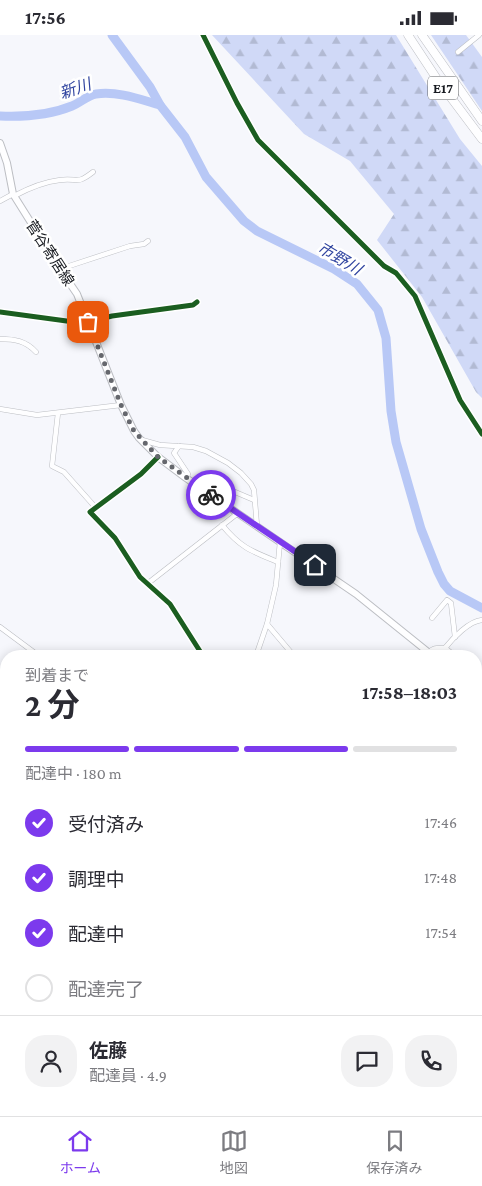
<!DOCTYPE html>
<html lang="ja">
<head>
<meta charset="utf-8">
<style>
	body { margin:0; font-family:"Crimson Pro","Noto Sans JP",serif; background:#f2f2f3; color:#2b2b33; height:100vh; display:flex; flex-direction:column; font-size:19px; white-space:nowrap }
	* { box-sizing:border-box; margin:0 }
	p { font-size:16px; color:#7c7c81 }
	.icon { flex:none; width:28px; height:28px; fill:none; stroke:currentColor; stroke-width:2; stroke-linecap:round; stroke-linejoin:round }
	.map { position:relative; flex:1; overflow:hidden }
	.sheet { position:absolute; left:0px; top:615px; width:482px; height:466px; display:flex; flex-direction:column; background:#fff; border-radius:20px 20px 0 0; box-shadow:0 2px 12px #0003 }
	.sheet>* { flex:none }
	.pin { position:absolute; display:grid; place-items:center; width:42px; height:42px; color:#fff; margin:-21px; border-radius:10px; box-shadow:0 2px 8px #0006 }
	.courier { position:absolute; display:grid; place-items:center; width:50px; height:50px; margin:-25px; border:4px solid #7c3aed; border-radius:50%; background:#fff; color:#222; box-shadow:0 1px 6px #0007 }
	.headline em { font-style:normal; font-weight:700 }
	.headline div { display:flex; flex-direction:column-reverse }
	.headline { display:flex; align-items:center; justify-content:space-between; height:85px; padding:0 25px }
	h1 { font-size:32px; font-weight:700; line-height:38px }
	.bar { display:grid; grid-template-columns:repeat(4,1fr); gap:8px 5px; align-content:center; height:60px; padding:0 25px }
	.bar i { height:6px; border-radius:4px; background:#e1e1e2 }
	.bar .selected { background:#7c3aed }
	.bar p { grid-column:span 4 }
	.line { display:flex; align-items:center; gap:12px; padding:0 25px; border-top:1px solid #e1e1e2 }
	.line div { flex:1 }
	.round { display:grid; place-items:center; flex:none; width:52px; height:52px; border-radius:20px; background:#f2f2f3 }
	ol { padding:0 25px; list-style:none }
	li { display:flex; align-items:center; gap:15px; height:55px }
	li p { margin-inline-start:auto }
	li .icon { padding:5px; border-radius:50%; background:#7c3aed; color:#fff; stroke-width:4 }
	li:last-child { color:#7c7c81 }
	li i { width:28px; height:28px; border:2px solid #e1e1e2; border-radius:50% }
	.status { display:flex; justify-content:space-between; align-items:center; height:35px; padding:0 25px; background:#fff; direction:ltr }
	.status svg { height:14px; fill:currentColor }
	.dock { display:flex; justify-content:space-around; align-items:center; height:70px; border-top:1px solid #e1e1e2; background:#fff; font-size:14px; color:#7c7c81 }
	.dock a { display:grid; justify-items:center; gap:2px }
	.dock .selected { color:#7c3aed }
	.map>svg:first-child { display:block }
	.forest { fill:url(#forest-firs) }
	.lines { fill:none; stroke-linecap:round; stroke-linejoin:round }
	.stream { stroke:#b8c8f6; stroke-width:1 }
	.river { stroke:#b8c8f6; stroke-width:9 }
	.street-casing { stroke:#bcbec3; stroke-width:5.5 }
	.secondary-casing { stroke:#bcbec3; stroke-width:8 }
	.primary-casing { stroke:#bcbec3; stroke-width:8 }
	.highway-casing { stroke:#bcbec3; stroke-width:9 }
	.street { stroke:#fefeff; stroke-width:4.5 }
	.secondary { stroke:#fefeff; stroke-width:6 }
	.primary { stroke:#fefeff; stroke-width:7 }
	.highway { stroke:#fefeff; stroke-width:8 }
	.cycleway-casing { stroke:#fff; stroke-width:8 }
	.cycleway { stroke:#1b5e20; stroke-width:5 }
	.done { stroke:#65676d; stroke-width:5; stroke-dasharray:0 9 }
	.route { stroke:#7c3aed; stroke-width:6 }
	.labels { text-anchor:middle; stroke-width:5; stroke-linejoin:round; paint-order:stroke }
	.shield { fill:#fff; stroke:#5d5f63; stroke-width:1 }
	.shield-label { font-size:14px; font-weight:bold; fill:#171a20 }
	.street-label { font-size:15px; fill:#171a20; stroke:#fff }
	.water-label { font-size:16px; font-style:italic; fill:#3145a0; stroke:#fff }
</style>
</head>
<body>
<div class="status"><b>17:56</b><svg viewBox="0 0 49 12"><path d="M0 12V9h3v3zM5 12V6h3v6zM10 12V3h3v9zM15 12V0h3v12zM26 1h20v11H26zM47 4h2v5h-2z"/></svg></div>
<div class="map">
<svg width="482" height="1081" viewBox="0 0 482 1081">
	<defs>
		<pattern id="forest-firs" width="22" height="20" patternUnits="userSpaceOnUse" patternTransform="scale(1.25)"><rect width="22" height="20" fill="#d0d9f7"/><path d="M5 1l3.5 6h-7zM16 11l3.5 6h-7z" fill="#b2bad3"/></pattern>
	</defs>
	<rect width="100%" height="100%" fill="#f6f7fc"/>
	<g class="forest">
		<path d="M212,0h184l64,104 22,27v232l-6,-6 -54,-95 -45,-57 17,-26 -44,-53 -46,-27z"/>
		<path d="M431,0h35l16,22v54z"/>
		<path d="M0,954h6v47l-6,5z"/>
		<path d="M6,1072v3h84l-10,3 -3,3h-73l-1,-2z"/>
	</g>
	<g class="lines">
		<g class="stream">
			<path d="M476,696l6,-4"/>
			<path d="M0,953l6,-1"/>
			<path d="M262,1081l1,-6"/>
		</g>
		<g class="river">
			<path d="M112,0l38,52 10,18 25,32 21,40 38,44 13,10 77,38 23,15 21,26 8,28 5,73 5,31 25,87 17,43 6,12 6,7 32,17"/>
			<path d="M0,81c23,1 50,-1 72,-10 8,-3 16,-11 24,-12 22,-3 43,5 64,11"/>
		</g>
		<g class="street-casing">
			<g id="street">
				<path d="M203,0l34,68 21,37 126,126 12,7 19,23 45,104 22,34"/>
				<path d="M458,17l21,-17"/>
				<path d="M14,161c15,-8 29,-14 46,-16 18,-3 15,6 33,-8"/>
				<path d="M0,166l13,-7"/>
				<path d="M60,234l70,-23 14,-2 4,-3"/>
				<path d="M0,277l74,10h14l24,-6 81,-11 4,-3"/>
				<path d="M0,304c15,0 26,2 36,13"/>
				<path d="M0,374l37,6 84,-10"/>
				<path d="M58,378l-6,53 12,6 32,36"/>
				<path d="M142,405l18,5 33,2 13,4 22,12 13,10 10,11 3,6 3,36"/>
				<path d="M179,411l-5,7 14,21 -2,4"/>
				<path d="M158,422l-17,17 -51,38 25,26 25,39 30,27 33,52"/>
				<path d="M195,450l3,-4 30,8 26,11"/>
				<path d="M222,490c19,23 29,26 56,37"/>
				<path d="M147,549l91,-71"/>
				<path d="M432,583l15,-18 4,3 4,34"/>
				<path d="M267,589l27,32"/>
				<path d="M0,592l39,29"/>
				<path d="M445,613l10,8"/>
				<path d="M256,621l11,-32 9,-39 4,-43"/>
				<path d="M428,621c2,-9 10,-8 17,-8 8,-10 24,-27 37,-28"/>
				<path d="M0,707l6,-7"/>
				<path d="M0,855h6"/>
				<path d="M0,1016l6,-2"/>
				<path d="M446,1075l21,6"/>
				<path d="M276,1081l3,-6"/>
				<path d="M332,1081l1,-6"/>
				<path d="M358,1081l4,-6"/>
				<path d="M399,1081l10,-6"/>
			</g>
		</g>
		<g class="secondary-casing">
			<g id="secondary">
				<path d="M0,108l7,20 6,31 47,75 17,25 44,111 13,26 5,7 19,19 28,21 170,116 77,62"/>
				<path d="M476,657l6,5"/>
				<path d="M0,871h6"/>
				<path d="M476,922l6,1"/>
			</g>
		</g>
		<g class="primary-casing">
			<g id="primary">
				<path d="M476,683l6,-5"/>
				<path d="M0,727l6,-3"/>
			</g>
		</g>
		<g class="highway-casing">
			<g id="highway">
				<path d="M408,0l29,44 45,60"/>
				<path d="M422,0l60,86"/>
			</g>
		</g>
		<use href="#street" class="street"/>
		<use href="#secondary" class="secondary"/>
		<use href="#primary" class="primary"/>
		<use href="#highway" class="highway"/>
		<g class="cycleway-casing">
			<g id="cycleway">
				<path d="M203,0l34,68 21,37 126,126 12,7 19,23 45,104 22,34"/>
				<path d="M0,277l74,10h14l24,-6 81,-11 4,-3"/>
				<path d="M158,422l-17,17 -51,38 25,26 25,39 30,27 33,52"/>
			</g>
		</g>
		<use href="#cycleway" class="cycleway"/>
	</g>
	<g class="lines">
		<path class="done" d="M88,287l33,83 13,26 24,26 53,38"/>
		<path class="route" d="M211,460l104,70"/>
	</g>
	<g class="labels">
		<rect class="shield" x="428" y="41.5" width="30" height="23" rx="4"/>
		<g class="shield-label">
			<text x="443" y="58">E17</text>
		</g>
		<g class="street-label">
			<text transform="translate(50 218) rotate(57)" y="5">菅谷寄居線</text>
		</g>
		<g class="water-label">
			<text transform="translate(75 53) rotate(-19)" y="6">新川</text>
			<text transform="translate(340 223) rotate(31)" y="6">市野川</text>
		</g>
	</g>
</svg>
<div class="pin" style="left:88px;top:287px;background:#ea580c"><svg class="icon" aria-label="bag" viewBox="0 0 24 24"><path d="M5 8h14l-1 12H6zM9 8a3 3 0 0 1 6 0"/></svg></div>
<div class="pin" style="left:315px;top:530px;background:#1f2937"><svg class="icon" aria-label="home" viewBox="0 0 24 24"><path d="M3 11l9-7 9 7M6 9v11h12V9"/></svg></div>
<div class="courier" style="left:211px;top:460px"><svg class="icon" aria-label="bike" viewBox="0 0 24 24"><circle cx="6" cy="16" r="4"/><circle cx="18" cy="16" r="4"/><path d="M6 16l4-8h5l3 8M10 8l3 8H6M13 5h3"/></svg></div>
<section class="sheet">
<div class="headline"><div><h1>2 分</h1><p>到着まで</p></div><em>17:58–18:03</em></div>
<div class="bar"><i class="selected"></i><i class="selected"></i><i class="selected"></i><i></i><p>配達中 · 180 m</p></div>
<ol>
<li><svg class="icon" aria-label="check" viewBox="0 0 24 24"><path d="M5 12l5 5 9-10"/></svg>受付済み<p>17:46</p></li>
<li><svg class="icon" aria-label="check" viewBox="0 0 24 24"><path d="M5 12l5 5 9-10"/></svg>調理中<p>17:48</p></li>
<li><svg class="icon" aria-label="check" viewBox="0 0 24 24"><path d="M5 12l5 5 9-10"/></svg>配達中<p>17:54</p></li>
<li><i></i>配達完了</li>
</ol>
<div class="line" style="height:90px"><a class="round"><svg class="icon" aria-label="person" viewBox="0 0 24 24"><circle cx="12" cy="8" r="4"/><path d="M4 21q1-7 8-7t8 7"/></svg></a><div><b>佐藤</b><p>配達員 · 4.9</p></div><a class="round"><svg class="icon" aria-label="chat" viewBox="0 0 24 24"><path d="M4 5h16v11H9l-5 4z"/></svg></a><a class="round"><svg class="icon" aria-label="phone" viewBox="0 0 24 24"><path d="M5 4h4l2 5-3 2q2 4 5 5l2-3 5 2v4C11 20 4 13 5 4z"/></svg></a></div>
</section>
</div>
<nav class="dock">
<a class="selected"><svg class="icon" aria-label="home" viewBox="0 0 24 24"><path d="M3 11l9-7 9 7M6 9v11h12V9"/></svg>ホーム</a>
<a><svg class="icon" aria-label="map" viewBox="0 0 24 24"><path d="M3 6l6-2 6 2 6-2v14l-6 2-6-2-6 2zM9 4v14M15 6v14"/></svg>地図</a>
<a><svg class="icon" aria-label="saved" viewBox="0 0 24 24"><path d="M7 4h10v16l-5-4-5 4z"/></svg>保存済み</a>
</nav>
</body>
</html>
